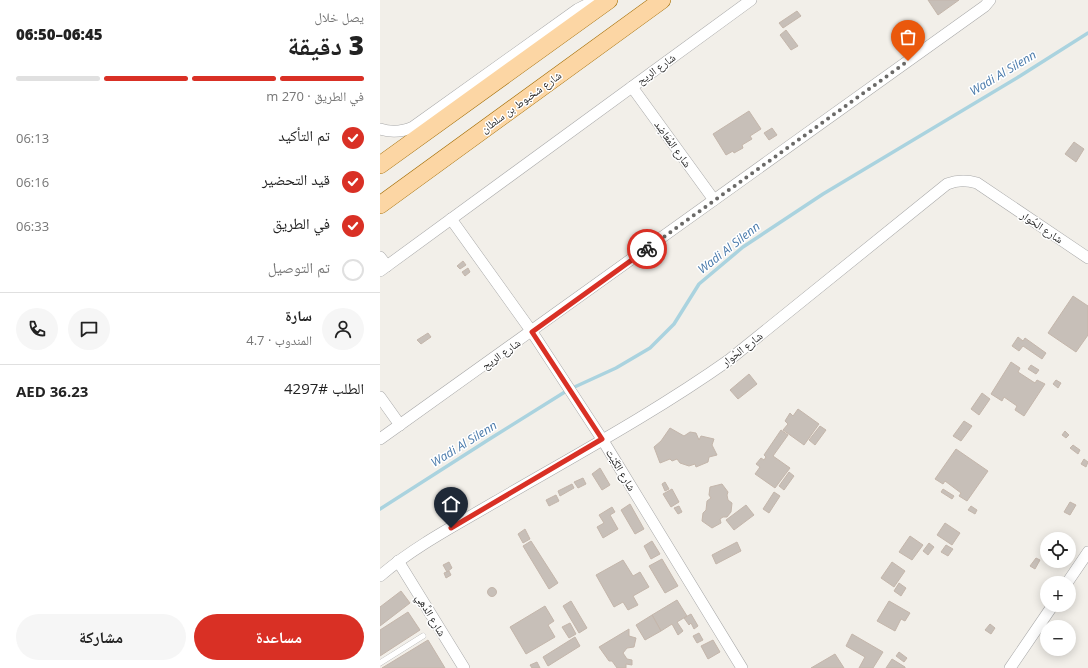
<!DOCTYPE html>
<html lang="ar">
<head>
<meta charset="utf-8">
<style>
	body { margin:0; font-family:"Open Sans","Noto Naskh Arabic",sans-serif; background:#f6f6f6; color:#222; direction:rtl; height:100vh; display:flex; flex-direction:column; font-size:15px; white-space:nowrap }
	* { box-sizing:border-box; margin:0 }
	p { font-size:13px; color:#767676 }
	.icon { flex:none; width:22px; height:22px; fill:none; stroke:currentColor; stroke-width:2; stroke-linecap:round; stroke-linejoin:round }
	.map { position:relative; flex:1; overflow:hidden; direction:ltr }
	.panel { display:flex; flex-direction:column; background:#fff; width:380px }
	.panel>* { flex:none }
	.fabs { position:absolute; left:660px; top:532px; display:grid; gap:8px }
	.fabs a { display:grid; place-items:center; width:36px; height:36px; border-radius:50%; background:#fff; box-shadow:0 2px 10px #0003; font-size:20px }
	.pin { position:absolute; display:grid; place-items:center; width:34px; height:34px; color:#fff; margin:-41px -17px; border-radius:50% 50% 50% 0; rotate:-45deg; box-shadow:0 0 4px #0007 }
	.pin .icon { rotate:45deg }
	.courier { position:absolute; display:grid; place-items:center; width:40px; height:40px; margin:-20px; border:3px solid #d93025; border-radius:50%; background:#fff; color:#222; box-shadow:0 1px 5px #0007 }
	.headline em { font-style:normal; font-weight:800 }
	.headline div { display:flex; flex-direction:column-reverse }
	.headline { display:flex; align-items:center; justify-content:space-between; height:68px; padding:0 16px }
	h1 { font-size:26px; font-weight:800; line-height:30px }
	.bar { display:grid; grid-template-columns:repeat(4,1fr); gap:6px 4px; align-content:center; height:48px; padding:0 16px }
	.bar i { height:5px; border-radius:3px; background:#e0e0e0 }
	.bar .current { background:#d93025 }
	.bar p { grid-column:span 4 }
	.line { display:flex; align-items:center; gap:10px; padding:0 16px; border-top:1px solid #e0e0e0 }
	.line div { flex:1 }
	.round { display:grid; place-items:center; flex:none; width:42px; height:42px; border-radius:21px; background:#f6f6f6 }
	ol { padding:0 16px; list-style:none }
	li { display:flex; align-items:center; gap:12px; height:44px }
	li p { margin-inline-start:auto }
	li .icon { padding:4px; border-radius:50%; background:#d93025; color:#fff; stroke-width:4 }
	li:last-child { color:#767676 }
	li i { width:22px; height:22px; border:2px solid #e0e0e0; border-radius:50% }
	.cta { display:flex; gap:8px; margin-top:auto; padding:8px 16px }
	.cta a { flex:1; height:46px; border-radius:24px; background:#d93025; color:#fff; font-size:16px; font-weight:800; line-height:46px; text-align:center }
	.cta a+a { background:#f6f6f6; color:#222 }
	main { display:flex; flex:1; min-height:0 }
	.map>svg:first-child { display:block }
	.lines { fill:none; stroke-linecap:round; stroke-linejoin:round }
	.stream { stroke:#aad3df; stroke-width:3.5 }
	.building { fill:#c7bfb8; stroke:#c4b6ab }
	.lane-casing { stroke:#a9a9a9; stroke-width:6 }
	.street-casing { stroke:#a9a9a9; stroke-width:12 }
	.primary-casing { stroke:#a06b00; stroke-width:18 }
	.lane { stroke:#fff; stroke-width:5.5 }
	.street { stroke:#fff; stroke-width:11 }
	.primary { stroke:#fcd6a4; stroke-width:17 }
	.done { stroke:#6b6a68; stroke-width:4; stroke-dasharray:0 7.2 }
	.route { stroke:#d93025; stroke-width:5 }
	.labels { text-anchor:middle; stroke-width:3; stroke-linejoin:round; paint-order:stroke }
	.street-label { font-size:11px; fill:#222; stroke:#fff }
	.water-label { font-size:12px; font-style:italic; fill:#4a7aab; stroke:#fff }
</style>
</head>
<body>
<main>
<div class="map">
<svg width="708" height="668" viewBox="0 0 708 668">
	<rect width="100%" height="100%" fill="#f2efe9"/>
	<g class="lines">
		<path class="stream" d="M0,509l108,-69 80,-50 48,-22 34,-20 24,-24 25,-40 44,-37 80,-53 197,-118 68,-43"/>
	</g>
	<g class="building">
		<path d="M548,0h31l-21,15z"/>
		<path d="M417,11l4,5 -18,12 -4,-5z"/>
		<path d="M406,30l12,16 -7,4 -11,-15z"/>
		<path d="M369,111l12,18 -11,7 2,3 -10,6 1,3 -9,5 -1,-2 -7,4 -13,-21z"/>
		<path d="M392,128l5,7 -8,5 -5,-7z"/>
		<path d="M694,142l10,7 -8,13 -11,-8z"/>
		<path d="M83,261l3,4 -6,4 -3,-3z"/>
		<path d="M88,268l2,4 -5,4 -3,-4z"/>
		<path d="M693,296l15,10v29l-12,17 -28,-19z"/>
		<path d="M48,333l3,4 -10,7 -4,-4z"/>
		<path d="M638,337l5,4 2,-3 21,15 -4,6 -19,-13 -4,5 -7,-5z"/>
		<path d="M631,362l9,6 -2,4 17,11 2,-3 8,4 -21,32 -9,-6 2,-4 -13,-9 -2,4 -11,-7z"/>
		<path d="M651,365l8,5 -3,4 -8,-5z"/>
		<path d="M369,374l8,10 -19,15 -8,-9z"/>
		<path d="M676,380l5,3 -3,5 -5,-4z"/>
		<path d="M602,393l8,6 -11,16 -8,-6z"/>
		<path d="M418,409l21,15 -15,21 -21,-15 5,-6 -3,-3 5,-8 3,3z"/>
		<path d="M584,421l8,5 -11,15 -8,-5z"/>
		<path d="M440,426l6,4 -11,15 -6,-5z"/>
		<path d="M290,428l14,8 6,-4 6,1 3,7 2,-4 13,3 -2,6 5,10 -8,2 -1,5 -12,5 -1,-3 -6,2 -9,-3 -3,-4 -5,2 -2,-2 -10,4 -6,-16 7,-6z"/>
		<path d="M401,430l7,5 -15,21 17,12 -15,20 -20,-14 5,-7 -4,-3 5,-6 3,2 2,-3 -2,-2z"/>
		<path d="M685,431l4,4 -3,3 -4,-3z"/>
		<path d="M693,445l7,5 -2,4 -8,-6z"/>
		<path d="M576,449l32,22 -21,30 -8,-5 2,-3 -16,-12 -2,3 -8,-5z"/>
		<path d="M704,459l4,3 -2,5 -5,-3z"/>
		<path d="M220,468l10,17 -8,5 -10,-16z"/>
		<path d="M409,472l5,4 -10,14 -5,-4z"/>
		<path d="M203,478l3,6 -8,4 -4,-6z"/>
		<path d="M285,482l4,7 -4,2 -3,-7z"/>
		<path d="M192,484l2,4 -14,8 -2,-5z"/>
		<path d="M342,484l6,8 -1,3 1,5 4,3 -1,9 -4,5h-4l-3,2 1,4 -9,5 -10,-7 1,-8 3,-3 1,-9 4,-3 -2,-3 1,-8z"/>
		<path d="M292,489l7,13 -8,5 -8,-13z"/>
		<path d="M563,489l11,7 -2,3 -11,-7z"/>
		<path d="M394,492l6,4 -11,17 -6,-4z"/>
		<path d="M176,495l3,6 -10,5 -3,-6z"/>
		<path d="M690,502l6,3 -6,10 -6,-3z"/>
		<path d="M250,504l14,25 -9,5 -14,-24z"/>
		<path d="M366,505l8,10 -20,15 -8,-10z"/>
		<path d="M299,506l3,6 -4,2 -4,-6z"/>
		<path d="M591,506l6,4 -2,4 -7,-4z"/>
		<path d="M232,507l3,5 -5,3 8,14 -15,9 -6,-11 7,-4 -5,-8z"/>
		<path d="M565,523l15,10 -8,12 -15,-10z"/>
		<path d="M145,529l5,10 -7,4 -5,-9z"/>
		<path d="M530,536l13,9 -11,15 -13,-8z"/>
		<path d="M151,541l27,42 -9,6 -26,-43z"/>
		<path d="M272,541l8,13 -9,5 -7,-13z"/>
		<path d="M357,542l4,9 -25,13 -4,-9z"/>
		<path d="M549,543l5,4 -6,8 -5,-4z"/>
		<path d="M566,545l7,4 -5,7 -7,-4z"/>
		<path d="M656,558l4,2 -5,9 -5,-3z"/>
		<path d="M282,559l16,27 -13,7 -16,-27z"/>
		<path d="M243,560l10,16 7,-4 9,15 -16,9 5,9 -10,5 -5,-8 -9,5 -18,-32z"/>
		<path d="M69,562l3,6 -5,4 -4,-7z"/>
		<path d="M512,562l13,9 -11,16 -13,-9z"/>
		<path d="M69,571l2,4 -5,3 -2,-5z"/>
		<path d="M519,583l7,5 -5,8 -7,-5z"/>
		<circle cx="112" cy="592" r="4.5"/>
		<path d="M21,591l9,12 -30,23v-19z"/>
		<path d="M297,600l10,16 -10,6 6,9 -5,4 -6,-11 -11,7 -9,-16z"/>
		<path d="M191,601l16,27 -8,5 -16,-27z"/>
		<path d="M509,601l21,12 -5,8 -4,-2 -6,12 -18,-10z"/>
		<path d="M165,606l9,15 -6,4 7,12 -29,17 -16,-27z"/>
		<path d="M28,612l12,18 -40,26v-26z"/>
		<path d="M311,614l7,12 -4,3 -3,-6 -2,2 -5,-7z"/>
		<path d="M272,615l9,16 -16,9 -9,-15z"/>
		<path d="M190,623l6,11 -7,4 -7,-11z"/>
		<path d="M610,624l5,4 -4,6 -6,-4z"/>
		<path d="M249,629v7l7,2 -2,9 -7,1 -4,5 4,6 5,1v5l-6,-1v4h-9l-5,-7h-3l-10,-14z"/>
		<path d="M319,633l4,7 -6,3 -4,-7z"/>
		<path d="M472,634l31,18 -10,16h-14l6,-11 -19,-11z"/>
		<path d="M195,637l5,9 -32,20 -5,-9z"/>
		<path d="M48,640l17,28h-63z"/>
		<path d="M333,640l7,12 -12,7 -7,-13z"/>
		<path d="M519,652l8,6 -3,4 -8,-6z"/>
		<path d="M455,654l9,14h-33z"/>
		<path d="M512,659l13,8v1h-19z"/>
		<path d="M157,662l3,6h-8l-2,-3z"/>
	</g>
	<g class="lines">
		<g class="lane-casing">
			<path id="lane" d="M0,663l43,-27"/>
		</g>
		<g class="street-casing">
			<g id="street">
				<path d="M252,87l82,113"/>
				<path d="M0,129c12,4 22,3 33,-2l165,-118 12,-6 12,-3"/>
				<path d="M71,219l81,113 70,107 140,229"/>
				<path d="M0,257l7,9"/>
				<path d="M0,271l371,-271"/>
				<path d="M0,397l20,28"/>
				<path d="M0,439l605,-433 5,-6"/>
				<path d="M18,561l66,107"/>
				<path d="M0,576c35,-30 76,-51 115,-74 79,-46 159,-89 234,-142l218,-176c11,-4 19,-4 30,-1l111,75"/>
				<path d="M687,583l21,-31"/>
				<path d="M630,668l43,-63"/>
			</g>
		</g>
		<g class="primary-casing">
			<g id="primary">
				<path d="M0,165l229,-165"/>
				<path d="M0,205l282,-205"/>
			</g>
		</g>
		<use href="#lane" class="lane"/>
		<use href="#street" class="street"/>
		<use href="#primary" class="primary"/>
	</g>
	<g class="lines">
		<path class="done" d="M267,249l261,-188"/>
		<path class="route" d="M71,528l151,-89 -70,-107 115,-83"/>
	</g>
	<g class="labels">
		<g class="street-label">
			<text transform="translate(276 69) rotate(-36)" y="4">شارع الريح</text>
			<text transform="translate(141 102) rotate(-36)" y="4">شارع شخبوط بن سلطان</text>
			<text transform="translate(293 144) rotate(54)" y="4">شارع المُعَاضِد</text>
			<text transform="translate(662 227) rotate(34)" y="4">شارع الحُوار</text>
			<text transform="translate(362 349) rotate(-38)" y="4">شارع الحُوار</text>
			<text transform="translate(121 354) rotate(-35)" y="4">شارع الريح</text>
			<text transform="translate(241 470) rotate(59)" y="4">شارع الكَيْت</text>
			<text transform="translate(51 615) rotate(59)" y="4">شارع الدِّهِي</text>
		</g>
		<g class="water-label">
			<text transform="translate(623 73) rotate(-31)" y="4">Wadi Al Silenn</text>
			<text transform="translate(349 248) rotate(-38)" y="4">Wadi Al Silenn</text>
			<text transform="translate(84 444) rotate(-32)" y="4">Wadi Al Silenn</text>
		</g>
	</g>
</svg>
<div class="fabs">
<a><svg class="icon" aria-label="locate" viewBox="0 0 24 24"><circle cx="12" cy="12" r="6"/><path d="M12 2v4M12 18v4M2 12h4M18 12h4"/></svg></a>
<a>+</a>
<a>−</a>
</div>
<div class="pin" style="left:528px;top:61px;background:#ea580c"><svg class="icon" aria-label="bag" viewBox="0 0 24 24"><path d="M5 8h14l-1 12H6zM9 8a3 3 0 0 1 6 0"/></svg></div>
<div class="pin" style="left:71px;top:528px;background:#1f2937"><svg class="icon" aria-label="home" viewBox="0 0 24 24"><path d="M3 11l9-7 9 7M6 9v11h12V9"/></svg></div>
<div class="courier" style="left:267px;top:249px"><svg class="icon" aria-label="bike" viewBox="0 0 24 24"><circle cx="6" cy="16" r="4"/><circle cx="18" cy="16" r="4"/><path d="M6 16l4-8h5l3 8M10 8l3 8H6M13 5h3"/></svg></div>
</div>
<section class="panel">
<div class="headline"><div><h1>3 دقيقة</h1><p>يصل خلال</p></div><em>06:45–06:50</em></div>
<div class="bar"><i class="current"></i><i class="current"></i><i class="current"></i><i></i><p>في الطريق · 270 m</p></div>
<ol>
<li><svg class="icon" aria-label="check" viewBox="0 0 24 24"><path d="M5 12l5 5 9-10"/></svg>تم التأكيد<p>06:13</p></li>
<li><svg class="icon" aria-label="check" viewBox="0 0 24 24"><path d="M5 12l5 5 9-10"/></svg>قيد التحضير<p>06:16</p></li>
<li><svg class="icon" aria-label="check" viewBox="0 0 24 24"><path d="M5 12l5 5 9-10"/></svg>في الطريق<p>06:33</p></li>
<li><i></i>تم التوصيل</li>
</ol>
<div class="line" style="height:72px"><a class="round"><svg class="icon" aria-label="person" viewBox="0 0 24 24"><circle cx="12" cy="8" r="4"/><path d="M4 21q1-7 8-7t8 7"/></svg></a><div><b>سارة</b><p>المندوب · 4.7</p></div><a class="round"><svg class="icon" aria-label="chat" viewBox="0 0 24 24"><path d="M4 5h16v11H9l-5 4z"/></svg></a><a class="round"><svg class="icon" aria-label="phone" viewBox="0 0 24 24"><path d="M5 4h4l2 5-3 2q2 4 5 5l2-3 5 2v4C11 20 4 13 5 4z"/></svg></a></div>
<div class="line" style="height:52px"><div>الطلب #4297</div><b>AED 36.23</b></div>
<div class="cta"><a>مساعدة</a><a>مشاركة</a></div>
</section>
</main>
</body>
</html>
